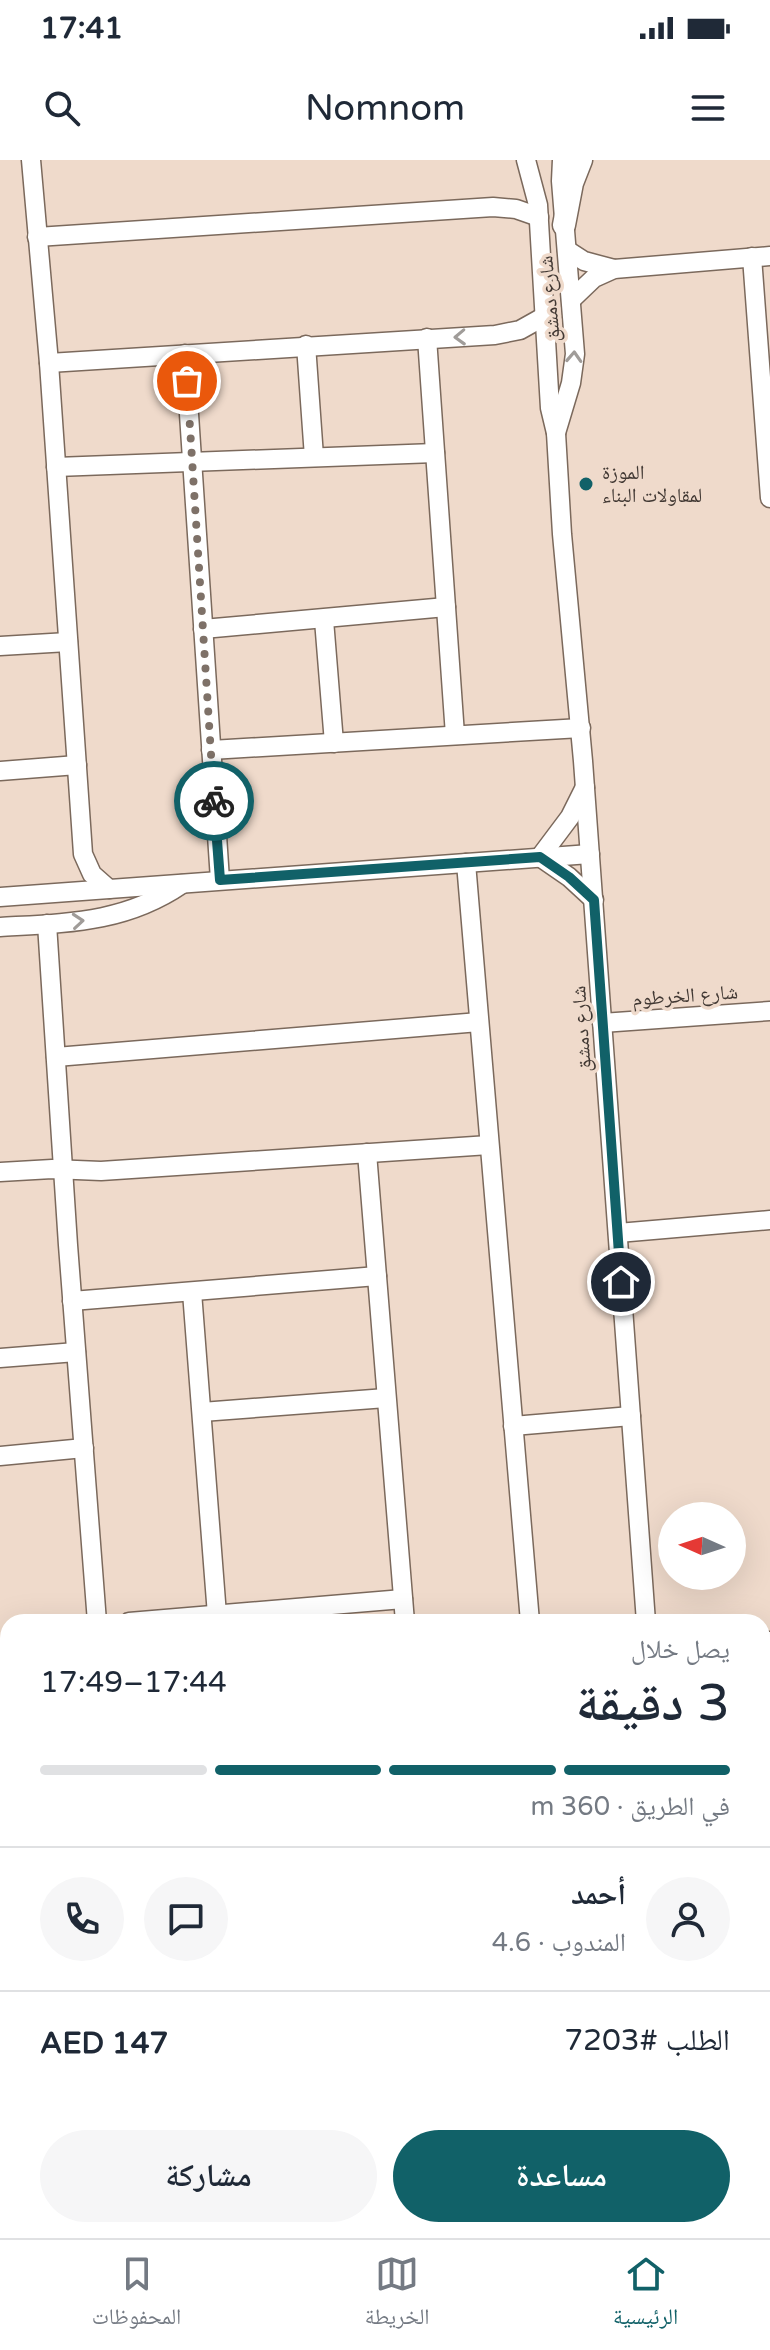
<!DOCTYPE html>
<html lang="ar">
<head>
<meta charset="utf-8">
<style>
	body { margin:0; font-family:"Varela Round","Noto Naskh Arabic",sans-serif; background:#f6f6f7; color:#1f2937; direction:rtl; height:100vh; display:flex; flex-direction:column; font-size:30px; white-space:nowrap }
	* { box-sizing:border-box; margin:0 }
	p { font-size:26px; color:#747a83 }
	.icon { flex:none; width:44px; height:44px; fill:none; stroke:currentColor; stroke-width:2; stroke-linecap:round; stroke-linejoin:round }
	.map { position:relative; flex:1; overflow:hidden; direction:ltr }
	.details { position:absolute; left:0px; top:1454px; width:770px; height:624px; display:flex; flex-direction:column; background:#fff; border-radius:24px 24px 0 0; box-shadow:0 8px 32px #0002; direction:rtl }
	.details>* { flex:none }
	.needle { width:52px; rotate:273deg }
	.buttons { position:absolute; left:658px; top:1342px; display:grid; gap:16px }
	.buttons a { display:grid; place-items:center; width:88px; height:88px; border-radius:50%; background:#fff; box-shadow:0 8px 32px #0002; font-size:40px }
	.pin { position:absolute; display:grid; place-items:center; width:68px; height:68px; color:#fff; margin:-34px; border:4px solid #fff; border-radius:50%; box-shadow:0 2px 8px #0007 }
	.courier { position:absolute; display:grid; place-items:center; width:80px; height:80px; margin:-40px; border:6px solid #116168; border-radius:50%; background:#fff; color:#222; box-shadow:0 2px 10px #0007 }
	.summary em { font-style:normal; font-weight:600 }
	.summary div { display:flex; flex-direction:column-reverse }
	.summary { display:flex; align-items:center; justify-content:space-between; height:136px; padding:0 40px }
	h1 { font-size:52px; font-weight:600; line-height:60px }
	.bar { display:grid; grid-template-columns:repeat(4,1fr); gap:12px 8px; align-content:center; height:96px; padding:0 40px }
	.bar i { height:10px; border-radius:6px; background:#e0e1e3 }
	.bar .current { background:#116168 }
	.bar p { grid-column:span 4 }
	.line { display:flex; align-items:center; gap:20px; padding:0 40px; border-top:2px solid #e0e1e3 }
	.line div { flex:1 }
	.round { display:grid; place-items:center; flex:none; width:84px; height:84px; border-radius:42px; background:#f6f6f7 }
	.action { display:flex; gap:16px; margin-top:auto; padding:16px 40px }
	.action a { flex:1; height:92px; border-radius:48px; background:#116168; color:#fff; font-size:32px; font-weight:600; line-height:92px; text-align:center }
	.action a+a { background:#f6f6f7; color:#1f2937 }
	.status { display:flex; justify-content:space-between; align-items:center; height:56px; padding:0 40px; background:#fff; direction:ltr }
	.status svg { height:22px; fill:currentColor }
	header { display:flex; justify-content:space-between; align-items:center; height:104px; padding:0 40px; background:#fff; font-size:36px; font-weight:600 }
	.dock { display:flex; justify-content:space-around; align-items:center; height:112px; border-top:2px solid #e0e1e3; background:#fff; font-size:22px; color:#747a83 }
	.dock a { display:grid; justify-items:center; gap:4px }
	.dock .current { color:#116168 }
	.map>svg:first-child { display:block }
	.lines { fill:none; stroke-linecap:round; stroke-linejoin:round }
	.minor-casing { stroke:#7b695c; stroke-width:21 }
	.major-casing { stroke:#7b695c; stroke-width:25 }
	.minor { stroke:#fff; stroke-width:18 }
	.major { stroke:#fff; stroke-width:22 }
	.oneway { stroke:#a09c99 }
	.done { stroke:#7e7168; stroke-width:8; stroke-dasharray:0 14.4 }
	.route { stroke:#116168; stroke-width:10 }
	.poi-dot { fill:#116168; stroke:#efdacb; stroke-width:3 }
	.labels { text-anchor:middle; stroke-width:7; stroke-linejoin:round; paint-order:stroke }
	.street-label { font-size:20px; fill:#413833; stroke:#efdacb }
	.poi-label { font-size:20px; fill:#413833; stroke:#efdacb; text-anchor:start }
</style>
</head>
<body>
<div class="status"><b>17:41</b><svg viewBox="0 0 49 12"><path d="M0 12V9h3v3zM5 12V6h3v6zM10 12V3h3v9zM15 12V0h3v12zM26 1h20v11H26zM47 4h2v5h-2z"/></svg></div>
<header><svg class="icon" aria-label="menu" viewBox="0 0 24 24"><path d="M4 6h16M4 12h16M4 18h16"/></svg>Nomnom<svg class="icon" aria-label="search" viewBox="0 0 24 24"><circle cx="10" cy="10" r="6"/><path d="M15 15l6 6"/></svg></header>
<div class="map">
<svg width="770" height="2078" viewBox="0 0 770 2078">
	<rect width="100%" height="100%" fill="#efdacb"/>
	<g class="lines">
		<g class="minor-casing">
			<g id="minor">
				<path d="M31,0l18,203 34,491 9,20 17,15"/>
				<path d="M526,0l12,45 12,203 6,25 6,101 21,227 63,861"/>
				<path d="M37,77l456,-30 23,2 23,8"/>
				<path d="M567,90l17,11 30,8"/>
				<path d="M752,97l18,241"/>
				<path d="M571,140l23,-22 20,-9 156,-13"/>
				<path d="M427,178l28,397"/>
				<path d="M306,185l8,112"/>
				<path d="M185,194l35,526"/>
				<path d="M49,203l446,-28 25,-5 25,-14"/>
				<path d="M556,273l15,-50 4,-29 -14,-173 1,-21"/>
				<path d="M56,307l379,-14"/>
				<path d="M324,460l10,123"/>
				<path d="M203,469l243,-22"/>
				<path d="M0,486l68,-4"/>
				<path d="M211,590l370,-22"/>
				<path d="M0,611l77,-6"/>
				<path d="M585,627l-15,30 -30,40 29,20 25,23"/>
				<path d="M466,703l64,759"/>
				<path d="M0,737l590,-43"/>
				<path d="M47,764l21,321 29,377"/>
				<path d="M0,767c67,-4 125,-4 182,-43"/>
				<path d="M602,863l168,-12"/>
				<path d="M56,897l423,-35"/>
				<path d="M367,993l38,469"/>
				<path d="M0,1012l52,-3 49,2 388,-26"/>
				<path d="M618,1073l152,-13"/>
				<path d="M192,1132l25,323"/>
				<path d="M72,1141l305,-25"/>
				<path d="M0,1198l76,-6"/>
				<path d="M202,1252l184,-14"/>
				<path d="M513,1266l118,-10"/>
				<path d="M0,1296l84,-8"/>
				<path d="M129,1462l274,-23"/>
				<path d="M762,1482l8,-1"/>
				<path d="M765,1667l5,83"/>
				<path d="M0,1721l8,-1"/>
				<path d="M762,1886l8,-1"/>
				<path d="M0,1948l8,-1"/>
				<path d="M0,2031l3,47"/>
				<path d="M200,2070l1,8"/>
				<path d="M430,2070v8"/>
			</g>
		</g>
		<g class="major-casing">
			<path id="major" d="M564,65l8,-42 9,-23"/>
		</g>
		<use href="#minor" class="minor"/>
		<use href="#major" class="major"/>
	</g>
	<defs><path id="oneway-chevron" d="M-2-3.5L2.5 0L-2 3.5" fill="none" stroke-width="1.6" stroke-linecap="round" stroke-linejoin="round" transform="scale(2)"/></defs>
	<g class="oneway">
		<use href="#oneway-chevron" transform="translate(460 177) rotate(178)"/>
		<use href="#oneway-chevron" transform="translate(574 197) rotate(-87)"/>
		<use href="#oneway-chevron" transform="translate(78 761) rotate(-5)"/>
	</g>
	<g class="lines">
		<path class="done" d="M187,221l27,420"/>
		<path class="route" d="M214,641l6,79 320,-23 29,20 25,23 27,382"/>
	</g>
	<circle class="poi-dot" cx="586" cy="324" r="8"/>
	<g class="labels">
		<g class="street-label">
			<text transform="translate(549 139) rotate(-95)" y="7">شارع دمشق</text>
			<text transform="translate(685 835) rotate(-4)" y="7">شارع الخرطوم</text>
			<text transform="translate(581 869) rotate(-94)" y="7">شارع دمشق</text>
		</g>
		<g class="poi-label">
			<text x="602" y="319">الموزة<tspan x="602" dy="23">لمقاولات البناء</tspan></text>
		</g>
	</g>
</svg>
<div class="buttons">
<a><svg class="needle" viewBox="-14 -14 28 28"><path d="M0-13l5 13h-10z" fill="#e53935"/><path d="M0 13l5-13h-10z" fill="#747a83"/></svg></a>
</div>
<div class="pin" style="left:187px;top:221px;background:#ea580c"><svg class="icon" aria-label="bag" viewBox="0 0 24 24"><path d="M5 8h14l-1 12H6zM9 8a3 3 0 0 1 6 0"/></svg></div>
<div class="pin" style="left:621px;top:1122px;background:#1f2937"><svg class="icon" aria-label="home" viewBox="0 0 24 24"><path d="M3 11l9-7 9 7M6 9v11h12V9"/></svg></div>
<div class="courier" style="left:214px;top:641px"><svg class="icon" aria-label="bike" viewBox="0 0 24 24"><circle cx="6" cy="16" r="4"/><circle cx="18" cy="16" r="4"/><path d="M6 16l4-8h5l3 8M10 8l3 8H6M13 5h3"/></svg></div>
<section class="details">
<div class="summary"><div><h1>3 دقيقة</h1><p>يصل خلال</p></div><em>17:44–17:49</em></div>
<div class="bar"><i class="current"></i><i class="current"></i><i class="current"></i><i></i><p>في الطريق · 360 m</p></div>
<div class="line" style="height:144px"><a class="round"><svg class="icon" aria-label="person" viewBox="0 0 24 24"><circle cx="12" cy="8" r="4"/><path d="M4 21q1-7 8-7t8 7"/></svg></a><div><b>أحمد</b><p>المندوب · 4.6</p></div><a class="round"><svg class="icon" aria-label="chat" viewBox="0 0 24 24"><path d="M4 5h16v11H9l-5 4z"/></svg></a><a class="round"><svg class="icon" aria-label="phone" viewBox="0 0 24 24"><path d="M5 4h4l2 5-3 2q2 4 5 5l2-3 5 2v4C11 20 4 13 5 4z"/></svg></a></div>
<div class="line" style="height:104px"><div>الطلب #7203</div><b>AED 147</b></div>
<div class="action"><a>مساعدة</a><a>مشاركة</a></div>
</section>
</div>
<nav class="dock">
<a class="current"><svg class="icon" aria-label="home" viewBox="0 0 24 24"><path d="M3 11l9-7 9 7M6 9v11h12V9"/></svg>الرئيسية</a>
<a><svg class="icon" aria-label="map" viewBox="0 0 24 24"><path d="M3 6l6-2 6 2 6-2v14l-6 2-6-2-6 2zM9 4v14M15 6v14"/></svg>الخريطة</a>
<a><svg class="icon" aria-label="saved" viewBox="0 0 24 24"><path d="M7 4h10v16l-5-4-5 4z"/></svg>المحفوظات</a>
</nav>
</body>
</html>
